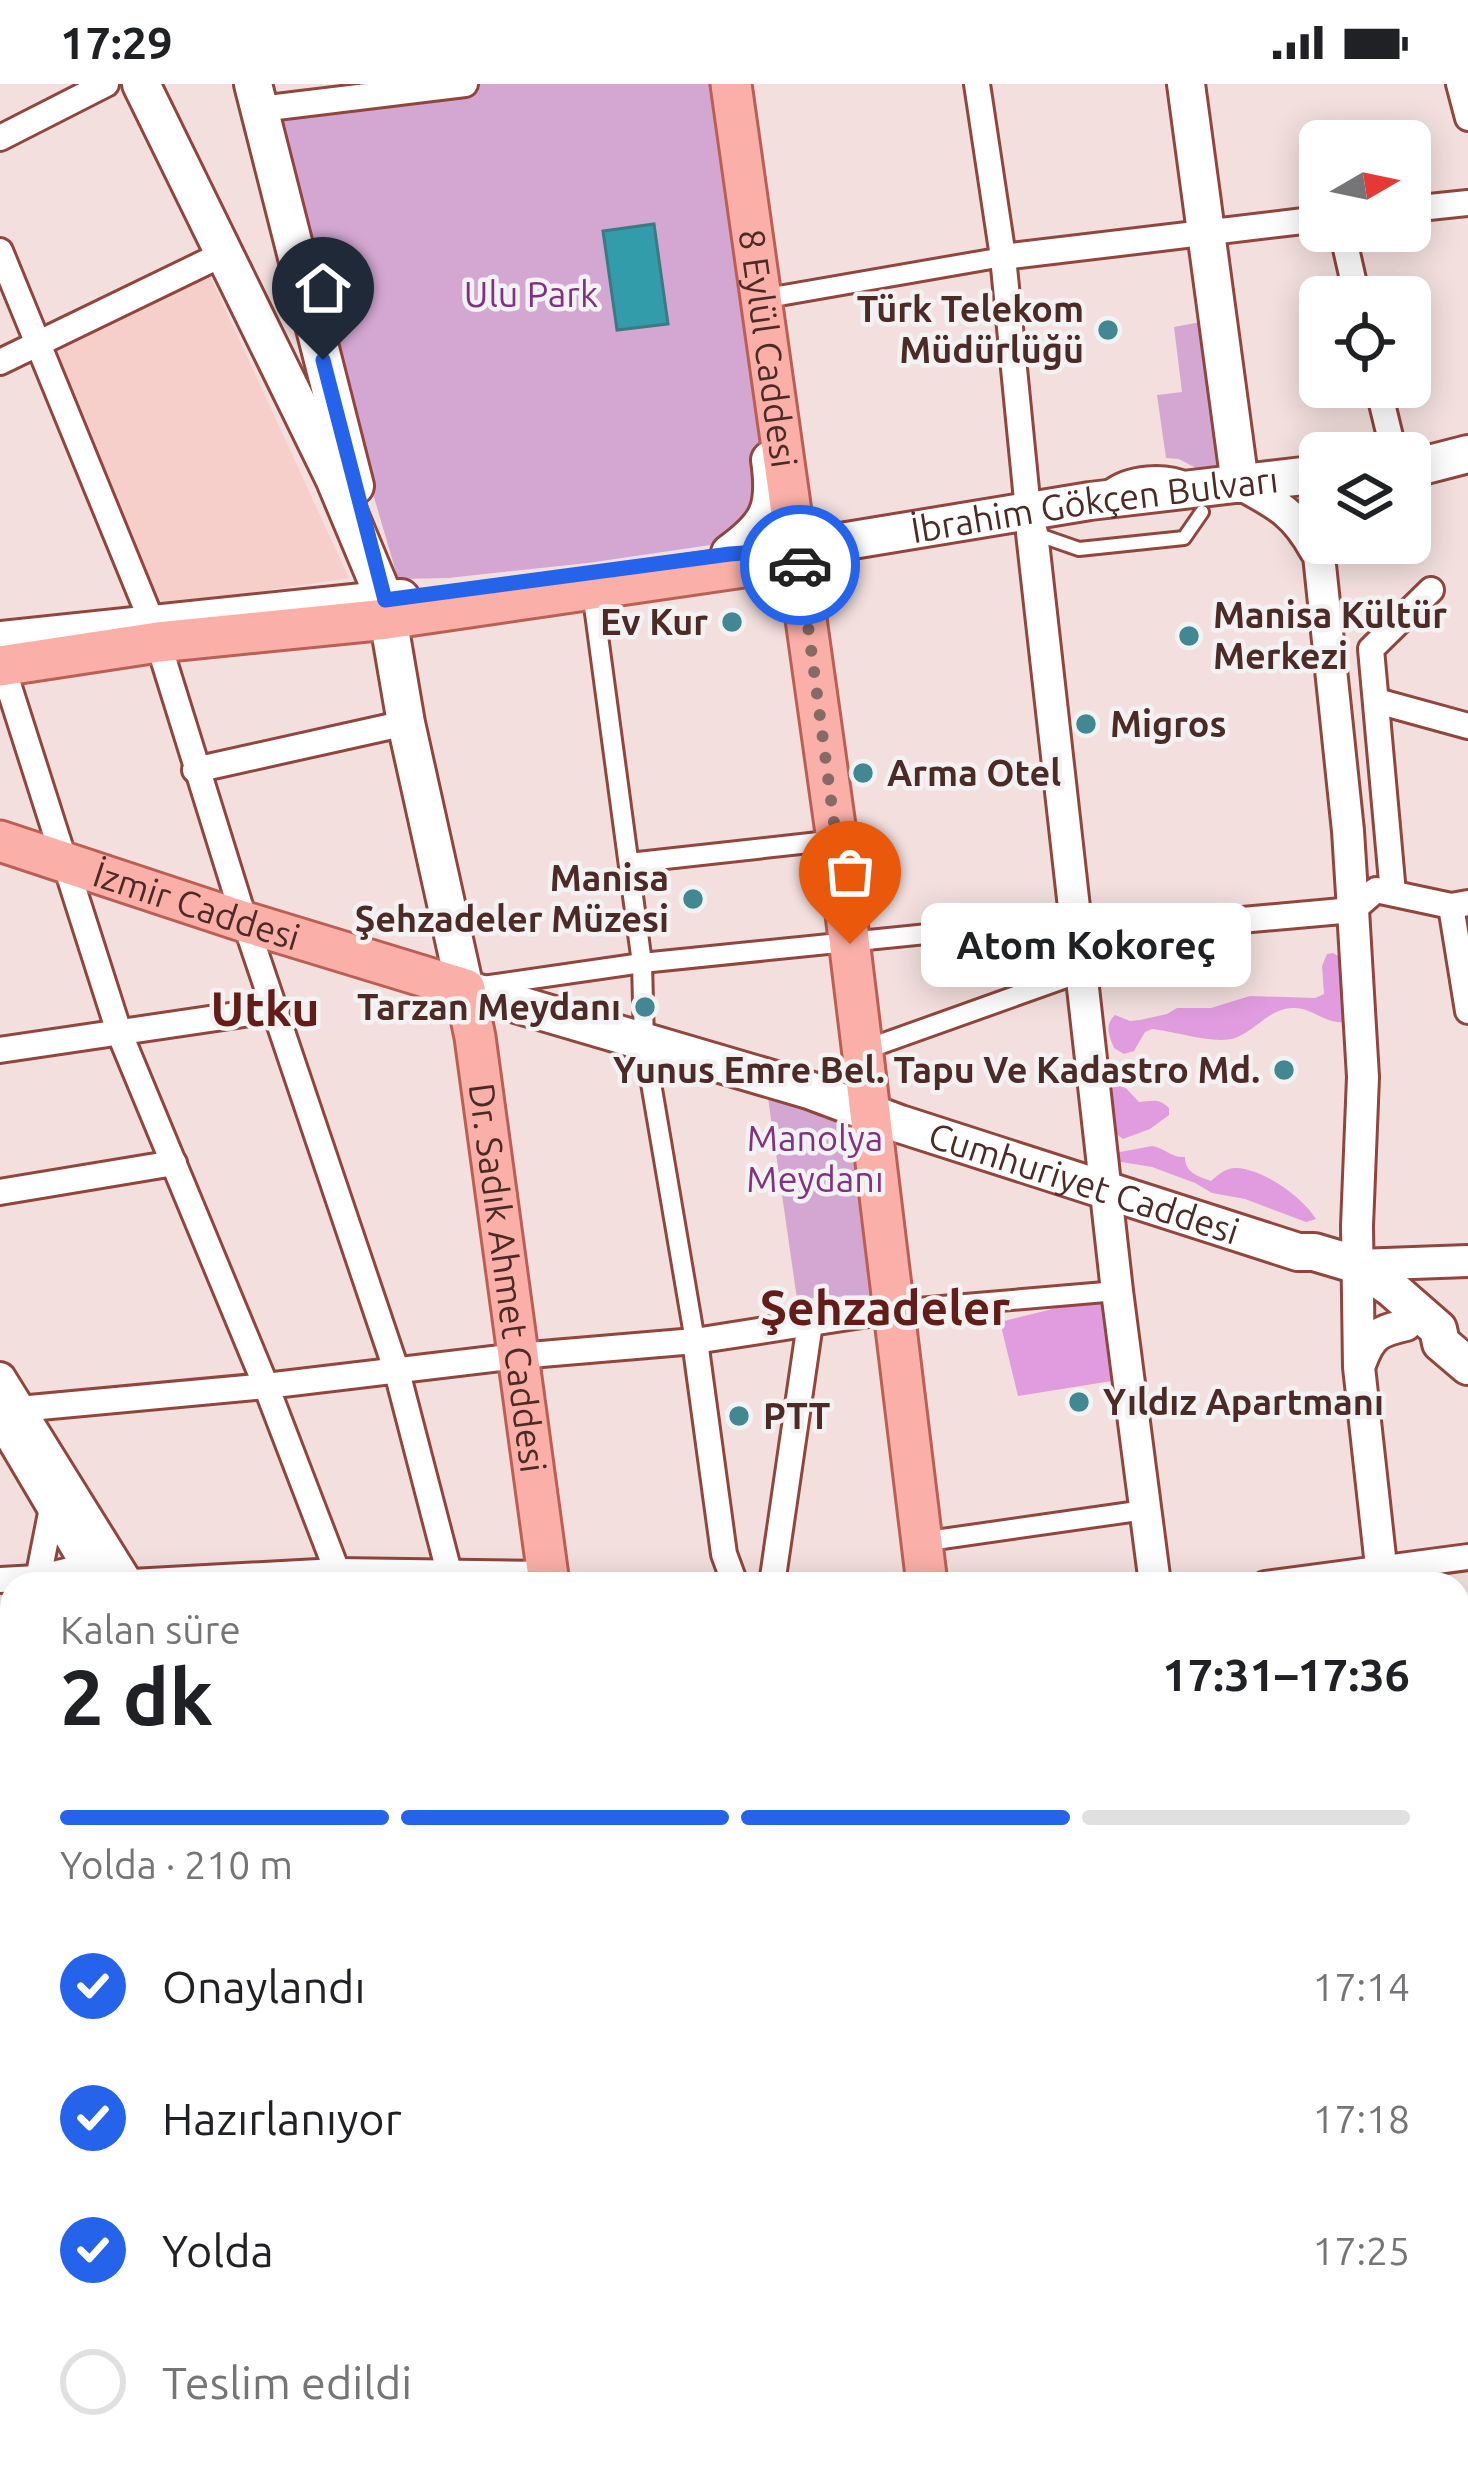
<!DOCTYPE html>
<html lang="tr">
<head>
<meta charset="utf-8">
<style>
	body { margin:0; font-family:Ubuntu,sans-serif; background:#f6f6f6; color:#202124; height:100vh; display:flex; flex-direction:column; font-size:45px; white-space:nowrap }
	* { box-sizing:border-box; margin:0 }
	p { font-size:39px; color:#757577 }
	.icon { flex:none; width:66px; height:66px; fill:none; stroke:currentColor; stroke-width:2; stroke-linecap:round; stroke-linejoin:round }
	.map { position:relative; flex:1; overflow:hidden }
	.details { position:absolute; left:0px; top:1488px; width:1470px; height:903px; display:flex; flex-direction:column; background:#fff; border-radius:36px 36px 0 0; box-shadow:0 6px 30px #0003 }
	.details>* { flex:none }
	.needle { width:78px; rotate:81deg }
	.fabs { position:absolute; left:1299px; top:36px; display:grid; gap:24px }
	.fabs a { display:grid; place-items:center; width:132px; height:132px; border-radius:18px; background:#fff; box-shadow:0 6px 30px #0003; font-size:60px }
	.pin { position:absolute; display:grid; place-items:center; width:102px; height:102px; color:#fff; margin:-123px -51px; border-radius:50% 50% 50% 0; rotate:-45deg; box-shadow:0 0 12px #0007 }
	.pin .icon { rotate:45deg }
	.courier { position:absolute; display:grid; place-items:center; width:120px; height:120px; margin:-60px; border:9px solid #2563eb; border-radius:50%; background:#fff; color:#222; box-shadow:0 3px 15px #0007 }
	.bubble { position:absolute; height:84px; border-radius:18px; background:#fff; box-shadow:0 6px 30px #0003; font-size:39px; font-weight:700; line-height:84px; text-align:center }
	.overview em { font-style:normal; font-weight:700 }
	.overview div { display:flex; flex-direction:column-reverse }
	.overview { display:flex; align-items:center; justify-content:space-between; height:204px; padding:0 60px }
	h1 { font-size:78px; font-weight:700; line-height:90px }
	.bar { display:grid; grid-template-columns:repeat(4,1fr); gap:18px 12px; align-content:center; height:144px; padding:0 60px }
	.bar i { height:15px; border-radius:9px; background:#e0e0e0 }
	.bar .current { background:#2563eb }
	.bar p { grid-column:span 4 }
	ol { padding:0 60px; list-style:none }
	li { display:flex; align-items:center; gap:36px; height:132px }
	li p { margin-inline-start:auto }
	li .icon { padding:12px; border-radius:50%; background:#2563eb; color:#fff; stroke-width:4 }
	li:last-child { color:#757577 }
	li i { width:66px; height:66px; border:6px solid #e0e0e0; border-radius:50% }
	.status { display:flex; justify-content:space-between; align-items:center; height:84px; padding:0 60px; background:#fff; direction:ltr }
	.status svg { height:33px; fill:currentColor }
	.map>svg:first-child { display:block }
	.built { fill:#f7cfca }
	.green { fill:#d4a7d3 }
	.forest { fill:#e09cde }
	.water { fill:#339caa; stroke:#3a7a82; stroke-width:3 }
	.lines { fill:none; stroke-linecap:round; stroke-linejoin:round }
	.service-casing { stroke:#90453d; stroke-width:18 }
	.pedestrian-casing { stroke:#90453d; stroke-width:24 }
	.minor-casing { stroke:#90453d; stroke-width:30 }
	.tertiary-casing { stroke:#90453d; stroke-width:36 }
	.secondary-casing { stroke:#90453d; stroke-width:42 }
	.primary-casing { stroke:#bb5f55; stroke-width:45 }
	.service { stroke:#fff; stroke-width:12 }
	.pedestrian { stroke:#fff; stroke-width:18 }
	.minor { stroke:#fff; stroke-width:24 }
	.tertiary { stroke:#fff; stroke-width:30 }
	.secondary { stroke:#fff; stroke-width:36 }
	.primary { stroke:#fab0a8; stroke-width:39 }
	.done { stroke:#866a66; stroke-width:12; stroke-dasharray:0 21.6 }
	.route { stroke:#2563eb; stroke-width:15 }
	.poi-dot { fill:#418892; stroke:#f2f2f2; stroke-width:4.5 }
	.labels { text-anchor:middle; stroke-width:9; stroke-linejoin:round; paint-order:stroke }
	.park-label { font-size:36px; fill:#813181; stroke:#f2f2f2 }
	.poi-label { font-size:36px; font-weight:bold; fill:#4c2a26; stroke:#f2f2f2; text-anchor:end }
	.street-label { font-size:36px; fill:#4c2a26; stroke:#f2f2f2 }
	.district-label { font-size:48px; font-weight:bold; fill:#631c17; stroke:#f2f2f2 }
</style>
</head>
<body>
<div class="status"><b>17:29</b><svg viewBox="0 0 49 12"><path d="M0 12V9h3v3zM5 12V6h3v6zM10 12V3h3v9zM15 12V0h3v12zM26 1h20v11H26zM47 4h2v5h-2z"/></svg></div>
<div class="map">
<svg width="1468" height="2389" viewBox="0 0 1468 2389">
	<rect width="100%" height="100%" fill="#f3e0de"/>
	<path class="built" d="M210,192l139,302 -187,28 -109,-256z"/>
	<g class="green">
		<path d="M468,0h243l55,402 -9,22 -33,35 -136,20 -140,15 -50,1 -138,-470z"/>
		<path d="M1206,237l19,153 -13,3 -33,-18 -13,-1 -9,-63 25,-3 -8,-65z"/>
		<path d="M768,1014l80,22 23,175 -74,4z"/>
	</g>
	<g class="forest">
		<path d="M1333,869l9,5 4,64c-20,3 -34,-15 -53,-14 -23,0 -38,23 -58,30 -20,7 -61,-7 -83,-9l-7,3 -11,19 -10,3 -10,-6c-5,-13 -10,-23 1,-33l15,6 10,-1 27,-6 10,-6h34l39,-12 65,2 9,-4 -2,-28 5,-12z"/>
		<path d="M1117,999l5,1 17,18c13,-1 20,-4 30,6v7l-19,14 -27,10 -8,-6 -4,-44z"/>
		<path d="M1152,1062c13,2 19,12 33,11 0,16 13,19 26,24 7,-6 14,-13 25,-13 28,1 66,29 80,51l-10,3 -61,-23 -33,-6 -17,-10 -43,-16 -37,-6v-8z"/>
		<path d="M1109,1211l9,85 -100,16 -18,-74z"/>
	</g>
	<path class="water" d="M654,140l14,100 -51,6 -14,-99z"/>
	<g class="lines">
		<g class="service-casing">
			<g id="service">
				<path d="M1107,404c21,-17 59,-19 82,-8"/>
				<path d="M1033,449l46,16 105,-11 18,-26"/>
			</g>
		</g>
		<g class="pedestrian-casing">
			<g id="pedestrian">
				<path d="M762,215l241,-42"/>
				<path d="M592,507l50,372 2,79 51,299"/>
				<path d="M629,779l208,-23"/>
				<path d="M483,902l159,-23 432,-44"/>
				<path d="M864,966l216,-77"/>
				<path d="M894,1226l223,-19"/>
				<path d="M921,1458l224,-32"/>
			</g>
		</g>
		<g class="minor-casing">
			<g id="minor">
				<path d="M977,0l26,173 25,253"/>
				<path d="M1459,0l9,34"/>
				<path d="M260,25l205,-25"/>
				<path d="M0,54l106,-54"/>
				<path d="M1410,125l58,-6"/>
				<path d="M1342,147l15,66"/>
				<path d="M0,167l152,371"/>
				<path d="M1003,173l317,-38"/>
				<path d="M0,278l223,-108"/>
				<path d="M1378,303l16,66"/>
				<path d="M158,558l87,280 152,450 52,200 1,12"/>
				<path d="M2,581l117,367 147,354 71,185v13"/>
				<path d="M1377,617l91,25"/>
				<path d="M195,686l211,-47"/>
				<path d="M1393,809l-22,-244 60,-59"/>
				<path d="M1451,822l17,105"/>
				<path d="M1076,851l277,-25 23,-20 75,16 17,-3"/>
				<path d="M0,966l277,-41"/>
				<path d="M0,1108l174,-29"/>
				<path d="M695,1257l29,213 11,30"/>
				<path d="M8,1326l258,-24 252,-30 177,-15 199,-31"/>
				<path d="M0,1496l37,-2 50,-12"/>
				<path d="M113,1499l224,-12 211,3"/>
				<path d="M37,1500l15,-76"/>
				<path d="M772,1500l38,-261"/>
				<path d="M1265,1500l203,-27"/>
				<path d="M0,1594h12"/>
				<path d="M0,1720h12"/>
				<path d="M0,1959l12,1"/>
				<path d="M0,2202l12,1"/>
				<path d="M0,2308l12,1"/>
				<path d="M81,2379v10"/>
				<path d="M168,2389l4,-10"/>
				<path d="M294,2389l3,-10"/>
			</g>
		</g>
		<g class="tertiary-casing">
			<g id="tertiary">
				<path d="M1240,400c37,20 55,29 75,66"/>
				<path d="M1320,411l-6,13 34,323 5,79 10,167 -6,149 2,141 24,217"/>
				<path d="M1032,449l85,758 38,293"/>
				<path d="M1358,1181l110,-4"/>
				<path d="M1361,1278c10,-27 18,-31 45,-37"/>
				<path d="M0,1294l128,206"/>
				<path d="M0,1334l98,166"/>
				<path d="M1458,1820h10"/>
			</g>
		</g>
		<g class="secondary-casing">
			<g id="secondary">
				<path id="s1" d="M141,0l193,394 51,122 21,123 59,266 344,101 91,34 398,128h16l44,13 33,23 47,41 3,14 27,23"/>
				<path d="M253,0l102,402"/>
				<path d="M1186,0l54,400"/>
				<path d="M1410,385l58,-15"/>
				<path id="s2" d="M771,467l27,-2 292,-48 230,-27"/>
				<path d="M730,469c39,-28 47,-45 40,-93"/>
				<path d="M0,556l401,-42"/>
				<path d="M1458,2348l10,-1"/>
				<path d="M1189,2379l1,10"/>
				<path d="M949,2389l129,-10"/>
				<path d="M1392,2389l76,-5"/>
			</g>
		</g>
		<g class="primary-casing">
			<g id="primary">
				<path id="s3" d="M731,0l106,756 90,744"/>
				<path d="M0,582l158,-24 229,-23 412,-60"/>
				<path id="s4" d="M0,757l245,81 220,67 10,48 74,547"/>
				<path d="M576,2379l3,10"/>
				<path d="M1037,2379l2,10"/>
			</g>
		</g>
		<use href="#service" class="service"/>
		<use href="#pedestrian" class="pedestrian"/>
		<use href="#minor" class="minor"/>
		<use href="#tertiary" class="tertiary"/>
		<use href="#secondary" class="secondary"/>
		<use href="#primary" class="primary"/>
	</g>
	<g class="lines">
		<path class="done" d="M800,481l50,379"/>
		<path class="route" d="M323,276l62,240 345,-46 68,-5 2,16"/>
	</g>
	<g class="poi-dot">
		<circle cx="1108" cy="246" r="12"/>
		<circle cx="732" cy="538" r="12"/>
		<circle cx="1189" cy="552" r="12"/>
		<circle cx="1086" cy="640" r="12"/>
		<circle cx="863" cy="689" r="12"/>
		<circle cx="693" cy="815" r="12"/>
		<circle cx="645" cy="923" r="12"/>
		<circle cx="1284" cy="986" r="12"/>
		<circle cx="1079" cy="1318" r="12"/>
		<circle cx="739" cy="1332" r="12"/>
	</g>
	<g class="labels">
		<g class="park-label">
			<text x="531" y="223">Ulu Park</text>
			<text x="815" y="1067">Manolya<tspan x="815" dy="41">Meydanı</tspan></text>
		</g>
		<g class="poi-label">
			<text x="1084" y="238">Türk Telekom<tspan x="1084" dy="41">Müdürlüğü</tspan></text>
			<text x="1213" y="544" text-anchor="start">Manisa Kültür<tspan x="1213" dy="41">Merkezi</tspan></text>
			<text x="708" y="551">Ev Kur</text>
			<text x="1110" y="653" text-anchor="start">Migros</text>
			<text x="887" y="702" text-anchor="start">Arma Otel</text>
			<text x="669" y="807">Manisa<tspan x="669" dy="41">Şehzadeler Müzesi</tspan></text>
			<text x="621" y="936">Tarzan Meydanı</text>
			<text x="1260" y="999">Yunus Emre Bel. Tapu Ve Kadastro Md.</text>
			<text x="1103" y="1331" text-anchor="start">Yıldız Apartmanı</text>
			<text x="763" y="1345" text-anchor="start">PTT</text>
		</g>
		<g class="street-label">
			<text dy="13" stroke="none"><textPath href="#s3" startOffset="267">8 Eylül Caddesi</textPath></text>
			<text dy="13" stroke="none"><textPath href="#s2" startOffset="327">İbrahim Gökçen Bulvarı</textPath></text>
			<text dy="13" stroke="none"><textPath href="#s4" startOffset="207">İzmir Caddesi</textPath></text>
			<text dy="13" stroke="none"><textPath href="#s1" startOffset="1617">Cumhuriyet Caddesi</textPath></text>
			<text dy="13" stroke="none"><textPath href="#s4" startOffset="780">Dr. Sadık Ahmet Caddesi</textPath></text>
		</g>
		<g class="district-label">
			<text x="265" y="942">Utku</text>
			<text x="885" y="1241">Şehzadeler</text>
		</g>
	</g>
</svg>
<div class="fabs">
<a><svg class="needle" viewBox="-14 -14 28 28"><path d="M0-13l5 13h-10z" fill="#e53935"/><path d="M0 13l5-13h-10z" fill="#757577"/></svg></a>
<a><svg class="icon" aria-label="locate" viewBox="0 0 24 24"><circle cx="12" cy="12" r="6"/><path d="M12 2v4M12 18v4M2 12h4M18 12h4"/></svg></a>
<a><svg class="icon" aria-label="layers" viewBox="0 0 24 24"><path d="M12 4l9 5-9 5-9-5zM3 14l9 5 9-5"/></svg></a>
</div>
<div class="pin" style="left:850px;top:860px;background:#ea580c"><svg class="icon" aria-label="bag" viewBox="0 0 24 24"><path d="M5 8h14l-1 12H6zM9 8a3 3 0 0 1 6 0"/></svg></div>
<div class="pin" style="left:323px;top:276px;background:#1f2937"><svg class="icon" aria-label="home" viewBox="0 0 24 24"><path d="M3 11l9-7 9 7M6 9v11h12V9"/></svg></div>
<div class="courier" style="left:800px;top:481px"><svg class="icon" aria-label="car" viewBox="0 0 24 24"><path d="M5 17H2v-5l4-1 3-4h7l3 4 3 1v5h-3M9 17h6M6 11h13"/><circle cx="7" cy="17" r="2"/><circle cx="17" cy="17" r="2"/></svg></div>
<div class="bubble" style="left:921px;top:819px;width:330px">Atom Kokoreç</div>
<section class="details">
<div class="overview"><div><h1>2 dk</h1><p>Kalan süre</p></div><em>17:31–17:36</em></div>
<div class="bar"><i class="current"></i><i class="current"></i><i class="current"></i><i></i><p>Yolda · 210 m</p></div>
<ol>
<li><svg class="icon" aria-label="check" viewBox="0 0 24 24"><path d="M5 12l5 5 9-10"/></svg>Onaylandı<p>17:14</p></li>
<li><svg class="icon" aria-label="check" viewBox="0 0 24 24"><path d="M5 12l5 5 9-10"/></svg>Hazırlanıyor<p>17:18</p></li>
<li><svg class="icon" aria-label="check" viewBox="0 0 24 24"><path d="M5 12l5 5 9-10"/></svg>Yolda<p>17:25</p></li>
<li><i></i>Teslim edildi</li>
</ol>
</section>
</div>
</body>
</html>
